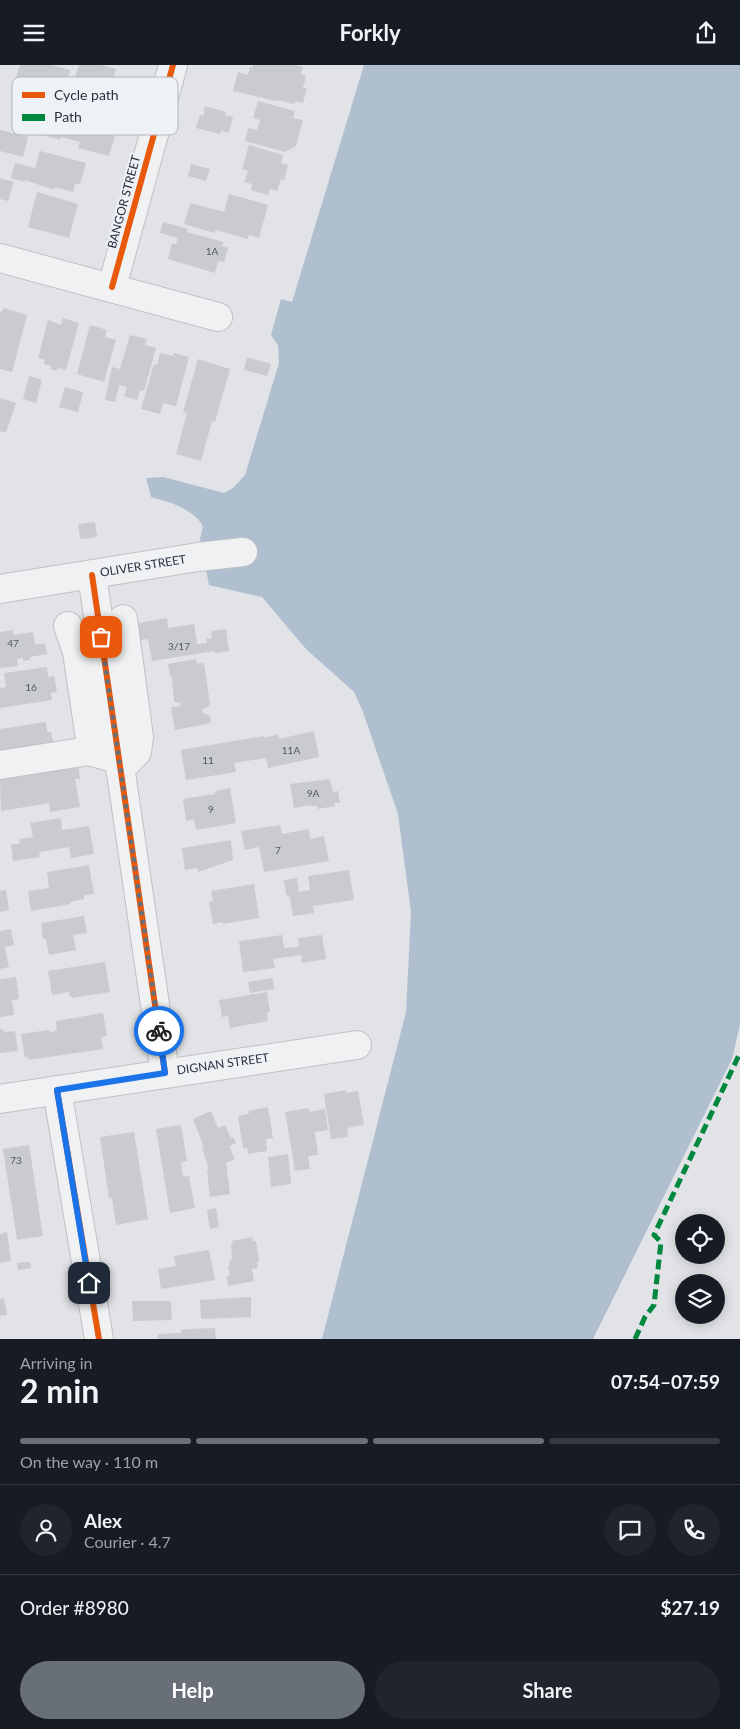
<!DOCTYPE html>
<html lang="en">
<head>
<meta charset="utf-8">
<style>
	body { margin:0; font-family:Lato,sans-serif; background:#20242c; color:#f1f3f6; height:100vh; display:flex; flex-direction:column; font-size:19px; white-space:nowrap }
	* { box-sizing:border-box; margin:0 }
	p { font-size:16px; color:#9ea1a6 }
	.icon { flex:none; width:28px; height:28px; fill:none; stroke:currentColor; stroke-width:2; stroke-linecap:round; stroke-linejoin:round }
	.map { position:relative; height:1274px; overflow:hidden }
	.panel { display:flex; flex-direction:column; background:#171b24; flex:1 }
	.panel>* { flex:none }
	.buttons { position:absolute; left:675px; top:1149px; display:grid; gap:10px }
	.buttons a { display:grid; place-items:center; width:50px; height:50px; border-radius:50%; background:#171b24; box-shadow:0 2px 12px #0003; font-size:25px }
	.pin { position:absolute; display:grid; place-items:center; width:42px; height:42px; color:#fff; margin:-21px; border-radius:10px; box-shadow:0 2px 8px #0006 }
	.courier { position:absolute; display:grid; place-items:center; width:50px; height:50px; margin:-25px; border:4px solid #1a73e8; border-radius:50%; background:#fff; color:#222; box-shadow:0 1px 6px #0007 }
	.head em { font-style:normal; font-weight:700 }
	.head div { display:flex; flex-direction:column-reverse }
	.head { display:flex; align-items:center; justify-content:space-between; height:85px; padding:0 20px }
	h1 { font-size:32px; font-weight:700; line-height:38px }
	.bar { display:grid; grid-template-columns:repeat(4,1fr); gap:8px 5px; align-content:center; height:60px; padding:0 20px }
	.bar i { height:6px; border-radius:4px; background:#363941 }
	.bar .selected { background:#696f79 }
	.bar p { grid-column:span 4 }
	.line { display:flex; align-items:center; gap:12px; padding:0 20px; border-top:1px solid #363941 }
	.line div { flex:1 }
	.round { display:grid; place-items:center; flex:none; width:52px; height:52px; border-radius:26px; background:#20242c }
	.cta { display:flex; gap:10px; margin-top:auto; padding:10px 20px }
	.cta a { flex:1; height:58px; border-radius:30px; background:#696f79; color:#fff; font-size:20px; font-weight:700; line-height:58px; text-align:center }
	.cta a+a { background:#20242c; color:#f1f3f6 }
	header { display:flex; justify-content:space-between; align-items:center; height:65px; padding:0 20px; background:#171b24; font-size:22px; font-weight:700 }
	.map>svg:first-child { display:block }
	.water { fill:#afbfd0 }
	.building { fill:#c9cbce }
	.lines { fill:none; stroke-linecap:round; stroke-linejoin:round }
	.minor-casing { stroke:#bfc1c4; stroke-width:30 }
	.minor { stroke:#f0f1f2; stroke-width:28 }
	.quiet { stroke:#00873e; stroke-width:5; stroke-dasharray:10 5; stroke-linecap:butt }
	.cycleway-casing { stroke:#eef1f5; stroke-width:9 }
	.cycleway { stroke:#e8590c; stroke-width:6 }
	.done { stroke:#696f79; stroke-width:5; stroke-dasharray:0 9 }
	.route { stroke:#1a73e8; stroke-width:6 }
	.labels { text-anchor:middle; stroke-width:4; stroke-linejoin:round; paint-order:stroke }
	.number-label { font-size:10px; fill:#515863 }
	.street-label { font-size:12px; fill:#28303e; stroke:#eef1f5 }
	.key { fill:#eef1f5; stroke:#b3b7be; stroke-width:1 }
	.key-label { font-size:14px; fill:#28303e }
</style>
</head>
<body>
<header><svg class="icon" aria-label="menu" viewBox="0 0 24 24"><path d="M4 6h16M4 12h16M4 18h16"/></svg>Forkly<svg class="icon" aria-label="share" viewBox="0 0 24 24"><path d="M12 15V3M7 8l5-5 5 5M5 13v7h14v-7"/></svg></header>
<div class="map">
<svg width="740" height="1274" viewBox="0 0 740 1274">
	<rect width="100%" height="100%" fill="#e1e3e6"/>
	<path class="water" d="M364,0h376v960l-8,34 -139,280h-271l84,-327 5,-100 -13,-98 -35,-102 -9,-20 -48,-43 -44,-52 -53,-12 -9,-46 3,-13c-11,-18 -34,-24 -52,-29l-5,-19 17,-1 61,16 9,-5 12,-13 34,-112 -1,-18 -7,-10 10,-36 11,3z"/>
	<g class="building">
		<path d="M20,0h32l18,5 -6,21 -48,-13z"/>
		<path d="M79,0h23l14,4 -9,32 -6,-2 1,-6 -3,8 -26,-8 2,-9 -2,-1z"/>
		<path d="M253,0h42l8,2 -2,7 5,2 -3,12h4l-4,15 -8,-2 -1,3 -17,-4 -1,1 -43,-10 5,-19 10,3 2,-8h3z"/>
		<path d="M66,35l12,3 -1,5 23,6 -3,11 5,1 -2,6 15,4 -6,20 -31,-8 2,-6 -19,-5 -1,3 -27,-8 4,-18 16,4 4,-15 8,2z"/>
		<path d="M258,36l37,10 -2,7 10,2 -7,26 -11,6 -40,-11 3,-13 9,2 3,-10 -7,-2z"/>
		<path d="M205,41l21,6 -1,3 8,2 -4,16 -8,-2 -1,3 -24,-6 4,-13 3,1z"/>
		<path d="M0,65l28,7 -5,20 -23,-6z"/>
		<path d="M249,80l34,10 -2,8 7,2 -4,15 -3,-1 -4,12 -7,-2 -2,6 -17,-5 1,-6 -8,-2 4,-11 -6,-2z"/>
		<path d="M40,86l46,12 -6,21h-5l-2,8 -18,-5 -1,3 -29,-10v2l-14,-4 4,-15 20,5z"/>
		<path d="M191,99l19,5 -4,12 -18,-5z"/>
		<path d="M0,113l14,4 -6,19 -8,-2z"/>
		<path d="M37,127l41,12 -9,34 -41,-11z"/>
		<path d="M229,129l39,11 -9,33 -10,-3 -1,4 -32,-9 -1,3 -31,-9 6,-21 34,9z"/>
		<path d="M163,157l25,7 -1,3 37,10 -2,4 6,2 -4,14 -6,-1 -3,12 -47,-14 4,-16 4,1 2,-6 -18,-5z"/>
		<path d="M4,243l23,7 -15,57 -12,-3v-56z"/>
		<path d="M63,253l16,5 -13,47 -8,-2 -1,3 -7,-2 1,-3 -7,-2 1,-4 -7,-2 10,-38 13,5z"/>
		<path d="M90,260l17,5 -2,7 11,3 -12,42 -27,-8z"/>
		<path d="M130,270l17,4 -2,6 11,3 -12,43 -4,-1 -3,10 -13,-4 3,-9 -9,-2v1l1,1 -4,15 -10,-2 7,-33 8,2z"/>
		<path d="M160,288l13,3 1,-3 15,4 -13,49 -13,-3 -3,11 -19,-5 13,-45 3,1z"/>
		<path d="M247,292l24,7 -4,12 -23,-6z"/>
		<path d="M198,294l32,10 -15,53 -3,-1 -11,40 -25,-7 11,-41 -4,-1z"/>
		<path d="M29,311l13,4 -6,23 -13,-4z"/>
		<path d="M65,322l18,5 -5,20 -19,-5z"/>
		<path d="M0,333l16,5 -10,30 -6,-2z"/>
		<path d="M95,457l2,15 -17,2 -2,-15z"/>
		<path d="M167,553l1,10 26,-4 3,20 10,-1 -1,-4 6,-1 -1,-7 15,-2 3,22 -14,2v-2l-63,10 -4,-22 -12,2 -3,-17z"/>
		<path d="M13,565v5l20,-3 2,13 10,-2 2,11 -17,3v3l-7,1v-3l-6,1 1,7 -18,2v-36z"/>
		<path d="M196,594l1,5 7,-1 6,41 -4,4 -4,1 1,4 7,3 1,7 -36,7 -4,-23 10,-1 -1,-3 -6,-1 -2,-25h-2l-2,-13z"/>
		<path d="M47,602l1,10 6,-1 3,16 -6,1 1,7 -52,8v-20l6,-1 -2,-14z"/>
		<path d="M46,657l1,10h4l3,13 -54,16v-32z"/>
		<path d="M314,666l5,26 -51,11 -2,-10 -32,5 2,9 -50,8 -5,-30 83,-14 1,2 13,-4 1,5z"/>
		<path d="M78,698l2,16h-5l5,28 -30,5 -1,-9 -48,8 -1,-32 55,-9z"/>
		<path d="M330,714l3,13 5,-1 2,12h-6l1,3 -17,3 -1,-3h-6v-1l-17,3 -4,-24z"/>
		<path d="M230,723l6,35 -40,7 -2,-11 -8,2 -3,-22 32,-5v-3z"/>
		<path d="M61,753l1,12 27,-4 5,28 -23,4 -2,-11 -30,5 1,5 -27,4 -2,-16 9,-2 -1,-4 14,-2 -3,-14z"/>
		<path d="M280,760l2,9 27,-5 1,10 14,-3 5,25 -65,11 -5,-25 -14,3 -4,-19z"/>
		<path d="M231,775l2,20 -35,12v-4l-13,2 -3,-22z"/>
		<path d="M89,800l5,29 -10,1v4l-14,3v2l-39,7 -3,-20 21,-3 -2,-16z"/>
		<path d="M349,805l5,30 -41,6 1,7 -21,3 -3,-18 -4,-4 -2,-14 13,-2 2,14 11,-2 -2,-14z"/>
		<path d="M254,819l5,34 -37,6v-2l-9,2 -4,-22 4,-1 -2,-10z"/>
		<path d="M6,825l3,20 -9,2v-21z"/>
		<path d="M84,851l3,17 -14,2 3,15 -27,5 -3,-16h-3l-2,-16z"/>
		<path d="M11,864l3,16 -9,2 4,20 -9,2v-38z"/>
		<path d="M282,870l2,13 15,-1 -1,-9 24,-3 4,24 -24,4 -1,-8 -28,4 2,9 -32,4 -4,-31z"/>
		<path d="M105,897l5,30 -38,6v-2l-2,1 -1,-5 -17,3 -4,-24z"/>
		<path d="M16,912l3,22 -7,1 2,15 -14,2v-38z"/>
		<path d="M273,913l1,11 -24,4 -2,-11z"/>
		<path d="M267,927l3,20 -3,1 1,8 -38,7 -2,-12 -6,1 -3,-17z"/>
		<path d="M103,948l4,23 -6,1 2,12 -75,11v-3l-3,1 -4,-24 28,-4 1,2 7,-1 -1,-10z"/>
		<path d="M0,964h3l1,3 11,-1 3,20 -18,2z"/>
		<path d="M346,1025v3l12,-2 6,34 -17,3 1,9 -17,2 -7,-45z"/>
		<path d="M268,1042l5,31 -7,1 1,12 -19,3 -1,-6h-4l-5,-32 11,-2 -1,-3z"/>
		<path d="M309,1043v4l16,-3 3,21 -13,2 3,23 -10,1 2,13 -15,2 -10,-59z"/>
		<path d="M211,1046l7,17 7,-3 6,13 2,-1 3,6 -7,3 6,13 -9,4 4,31 -20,3 -3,-27 2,-1 -7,-21 2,-1 -11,-28z"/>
		<path d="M181,1060l6,36 -6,1 2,15 6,-1 6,32 -25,5 -14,-84z"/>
		<path d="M134,1067l14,87 -32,6 -4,-27h-3l-9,-61z"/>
		<path d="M29,1080l14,91 -26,4 -14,-91z"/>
		<path d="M288,1089l3,30 -20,3 -3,-30z"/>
		<path d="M216,1143l3,19 -9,2 -3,-19z"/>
		<path d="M7,1167l4,29 -11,2v-29z"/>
		<path d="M252,1172l1,4h3l3,20 -2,1 1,6 -6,1 2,12 -26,5 -1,-10 3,-1 -2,-9h2l-1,-3 3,-5 -1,-13h2l-1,-4z"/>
		<path d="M209,1185l6,30 -54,9 -3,-20 18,-3 -2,-10z"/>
		<path d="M30,1197l1,6 -13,2 -1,-7z"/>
		<path d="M251,1232v20l-50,2 -1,-19z"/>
		<path d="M4,1233l3,17 -7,1v-17z"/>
		<path d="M132,1236h39l1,19 -39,1z"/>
		<path d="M215,1263l1,11h-58v-5l23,-1v-3l8,-1z"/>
	</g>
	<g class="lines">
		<g class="minor-casing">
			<g id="minor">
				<path d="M0,193l218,59"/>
				<path d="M112,222l61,-222"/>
				<path d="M92,510l73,498"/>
				<path d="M0,524l198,-32 45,-5"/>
				<path d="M68,561l9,26 15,100"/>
				<path d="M0,700l89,-14 21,6"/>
				<path d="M120,704l17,-17 2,-15 -16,-118"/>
				<path d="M57,1025l42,249"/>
				<path d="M0,1034l357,-54"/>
			</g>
		</g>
		<use href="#minor" class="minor"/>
		<path class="quiet" d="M635,1274l10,-22 9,-12 7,-63 -7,-7 86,-182"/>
		<g class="cycleway-casing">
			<g id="cycleway">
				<path d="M112,222l61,-222"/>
				<path d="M92,510l73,498"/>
				<path d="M57,1025l42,249"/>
			</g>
		</g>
		<use href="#cycleway" class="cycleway"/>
	</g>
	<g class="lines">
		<path class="done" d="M101,572l58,394"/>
		<path class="route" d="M89,1218l-32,-193 108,-17 -6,-42"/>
	</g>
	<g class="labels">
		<g class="number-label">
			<text x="212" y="190">1A</text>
			<text x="13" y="582">47</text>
			<text x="179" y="585">3/17</text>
			<text x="31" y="626">16</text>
			<text x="291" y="689">11A</text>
			<text x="208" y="699">11</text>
			<text x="313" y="732">9A</text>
			<text x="211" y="748">9</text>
			<text x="278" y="789">7</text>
			<text x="16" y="1099">73</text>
		</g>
		<g class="street-label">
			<text transform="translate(124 137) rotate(-75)" y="4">BANGOR STREET</text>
			<text transform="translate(143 501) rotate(-9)" y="4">OLIVER STREET</text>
			<text transform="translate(223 999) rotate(-8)" y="4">DIGNAN STREET</text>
		</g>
	</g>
	<rect x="12" y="12" width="166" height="58" rx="8" class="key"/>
	<rect x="22" y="27" width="23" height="6" fill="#e8590c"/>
	<rect x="22" y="49" width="23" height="7" fill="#00873e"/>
	<g class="key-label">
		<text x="54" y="35">Cycle path</text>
		<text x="54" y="57">Path</text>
	</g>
</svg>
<div class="buttons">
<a><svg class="icon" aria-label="locate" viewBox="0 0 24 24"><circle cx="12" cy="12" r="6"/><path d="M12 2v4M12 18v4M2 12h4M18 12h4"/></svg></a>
<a><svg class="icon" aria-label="layers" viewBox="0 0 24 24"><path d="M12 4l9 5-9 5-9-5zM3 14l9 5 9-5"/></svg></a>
</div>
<div class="pin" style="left:101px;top:572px;background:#ea580c"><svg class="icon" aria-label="bag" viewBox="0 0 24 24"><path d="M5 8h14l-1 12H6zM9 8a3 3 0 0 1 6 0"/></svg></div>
<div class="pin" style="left:89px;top:1218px;background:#1f2937"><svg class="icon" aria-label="home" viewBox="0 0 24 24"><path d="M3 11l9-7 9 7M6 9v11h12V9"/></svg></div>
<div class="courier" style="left:159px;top:966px"><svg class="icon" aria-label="bike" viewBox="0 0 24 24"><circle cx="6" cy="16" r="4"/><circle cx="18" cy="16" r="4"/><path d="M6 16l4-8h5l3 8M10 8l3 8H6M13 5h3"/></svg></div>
</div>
<section class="panel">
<div class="head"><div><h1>2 min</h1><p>Arriving in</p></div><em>07:54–07:59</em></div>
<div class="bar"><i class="selected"></i><i class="selected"></i><i class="selected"></i><i></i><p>On the way · 110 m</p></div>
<div class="line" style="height:90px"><a class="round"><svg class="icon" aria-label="person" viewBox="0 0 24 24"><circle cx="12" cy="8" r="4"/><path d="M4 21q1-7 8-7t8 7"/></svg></a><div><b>Alex</b><p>Courier · 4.7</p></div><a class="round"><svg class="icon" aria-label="chat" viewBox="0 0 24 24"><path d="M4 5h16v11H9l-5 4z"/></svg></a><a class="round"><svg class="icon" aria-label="phone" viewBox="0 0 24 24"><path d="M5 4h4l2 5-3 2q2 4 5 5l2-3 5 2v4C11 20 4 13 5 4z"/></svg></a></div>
<div class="line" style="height:65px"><div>Order #8980</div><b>$27.19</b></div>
<div class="cta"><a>Help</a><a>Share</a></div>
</section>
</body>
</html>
